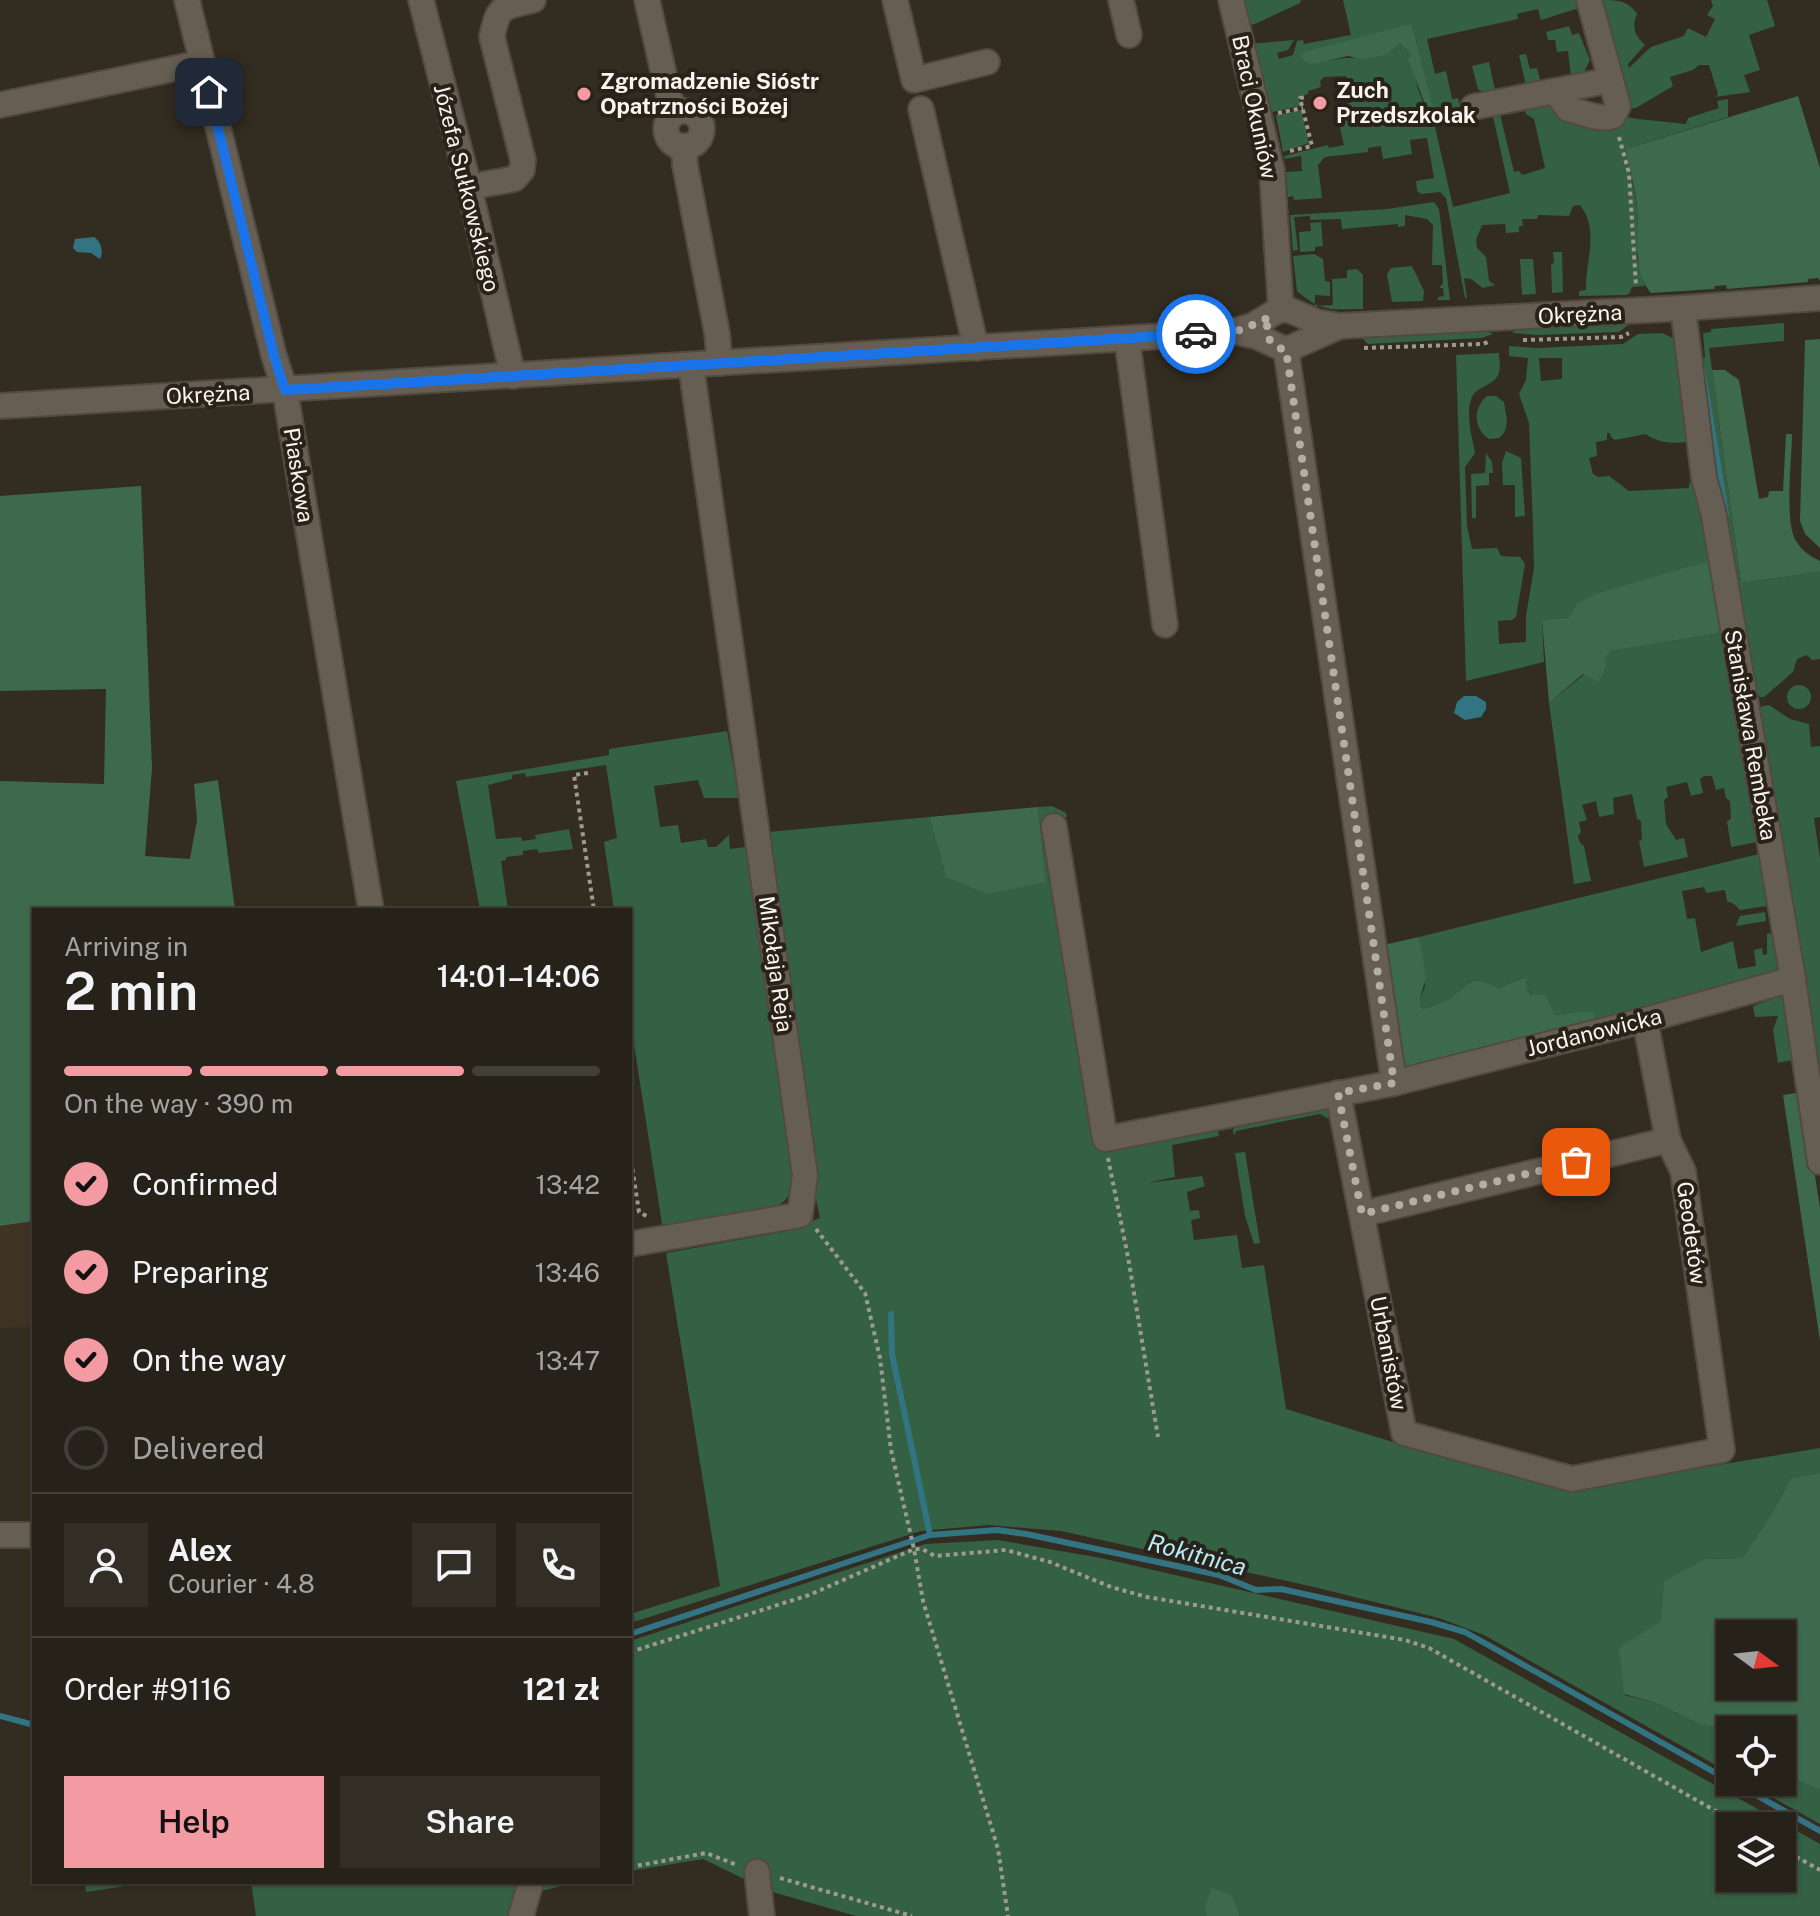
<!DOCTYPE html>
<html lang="en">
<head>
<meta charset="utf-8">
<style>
	body { margin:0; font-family:"Public Sans",sans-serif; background:#322e26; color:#f1f3f6; height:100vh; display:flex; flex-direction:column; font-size:30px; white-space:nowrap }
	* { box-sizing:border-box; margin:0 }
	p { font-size:26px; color:#a4a3a2 }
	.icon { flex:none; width:44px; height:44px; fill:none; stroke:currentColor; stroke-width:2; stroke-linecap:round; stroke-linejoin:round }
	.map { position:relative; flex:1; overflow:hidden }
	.side { position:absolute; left:32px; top:908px; width:600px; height:976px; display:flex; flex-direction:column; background:#262119; border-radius:0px; box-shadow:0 2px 6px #0004,0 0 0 2px #423e38 }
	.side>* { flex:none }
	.needle { width:52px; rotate:105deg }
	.buttons { position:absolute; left:1716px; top:1620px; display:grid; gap:16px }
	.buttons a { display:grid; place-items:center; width:80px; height:80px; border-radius:0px; background:#262119; box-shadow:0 2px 6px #0004,0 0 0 2px #423e38; font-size:40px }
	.pin { position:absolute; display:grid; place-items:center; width:68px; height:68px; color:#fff; margin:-34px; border-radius:16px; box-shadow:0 4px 12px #0006 }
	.courier { position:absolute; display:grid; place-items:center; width:80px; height:80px; margin:-40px; border:6px solid #1a73e8; border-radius:50%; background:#fff; color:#222; box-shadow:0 2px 10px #0007 }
	.summary em { font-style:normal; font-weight:600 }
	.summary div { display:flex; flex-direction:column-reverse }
	.summary { display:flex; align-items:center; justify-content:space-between; height:136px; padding:0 32px }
	h1 { font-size:52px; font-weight:600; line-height:60px }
	.bar { display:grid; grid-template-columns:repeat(4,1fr); gap:12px 8px; align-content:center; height:96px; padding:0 32px }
	.bar i { height:10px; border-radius:6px; background:#423e38 }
	.bar .current { background:#f49aa2 }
	.bar p { grid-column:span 4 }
	.line { display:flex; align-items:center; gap:20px; padding:0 32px; border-top:2px solid #423e38 }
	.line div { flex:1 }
	.round { display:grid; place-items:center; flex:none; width:84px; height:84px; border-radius:0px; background:#322e26 }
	ol { padding:0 32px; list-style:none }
	li { display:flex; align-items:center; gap:24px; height:88px }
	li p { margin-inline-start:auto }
	li .icon { padding:8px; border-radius:50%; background:#f49aa2; color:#111; stroke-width:4 }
	li:last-child { color:#a4a3a2 }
	li i { width:44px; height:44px; border:4px solid #423e38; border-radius:50% }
	.button { display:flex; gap:16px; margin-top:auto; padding:16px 32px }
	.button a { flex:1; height:92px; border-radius:0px; background:#f49aa2; color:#111; font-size:32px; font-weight:600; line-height:92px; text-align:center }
	.button a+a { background:#322e26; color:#f1f3f6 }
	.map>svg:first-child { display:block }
	.built { fill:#3f3323 }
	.green { fill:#346043; fill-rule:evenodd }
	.forest { fill:#3d6a4d; fill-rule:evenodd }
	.water { fill:#337483 }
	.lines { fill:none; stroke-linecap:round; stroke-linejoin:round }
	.stream { stroke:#337483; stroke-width:6 }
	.minor-casing { stroke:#504a40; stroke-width:28 }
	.path { stroke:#9f9991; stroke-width:4; stroke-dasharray:4 4; stroke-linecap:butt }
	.minor { stroke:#665e52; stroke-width:24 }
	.done { stroke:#b4aea6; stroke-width:8; stroke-dasharray:0 14.4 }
	.route { stroke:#1a73e8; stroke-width:10 }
	.poi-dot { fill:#f49aa2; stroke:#292218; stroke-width:3 }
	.labels { text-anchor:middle; stroke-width:8; stroke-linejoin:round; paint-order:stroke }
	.poi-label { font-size:22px; font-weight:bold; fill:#f9f4ed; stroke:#292218; text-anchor:start }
	.street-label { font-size:22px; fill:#f9f4ed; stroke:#292218 }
	.water-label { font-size:24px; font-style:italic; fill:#b4ebf9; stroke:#292218 }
</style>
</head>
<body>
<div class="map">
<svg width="1820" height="1916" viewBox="0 0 1820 1916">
	<rect width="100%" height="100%" fill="#332c21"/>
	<path class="built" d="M34,1221v106l-34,1v-102z"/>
	<g class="green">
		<path d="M1238,0h63l-1,3 -45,21 -10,2z"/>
		<path d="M1343,0h233l3,8 -38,12 -3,-11 -21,5 1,5 -91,20 8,35 11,-3 6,28 6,-1 3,12 -26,5 -23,-91 -84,37c30,-8 45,4 72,-18l11,12 7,34 11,29h4l20,89 57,-14 -18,-81 7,-2 15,62 5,-1 3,4 23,-7 -11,-49 -8,-5 -2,-10 13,-3 101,18 48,5 2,-6 31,-10 -2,-7 11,-2v18l-102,32 11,58 2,37 -2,14 8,28 -13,1 -3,7 -4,1 -46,1v-5l7,-1c-1,-29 14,-59 -6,-85l-7,1 -4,10 -31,-1 -1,4h-15l1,7h-4v6l-13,1 -1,-9 -23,1 -6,15 1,8 9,9 3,24 6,4 -12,3 -12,-9 -7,-1 3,20h-2l-19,-100 -6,-6 -19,2 -4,-3 -1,-10 18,-3 -7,-40 -17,2 2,14 -29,5 -2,-13 -13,2v4l-43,5 -7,8 4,33 -28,2 -1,-4 -5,1 -2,-25 16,-1 -1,-15 -16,3 -1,-3 44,-11 1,3 15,-3 -6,-26 7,-2 -3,-12 11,-3 -7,-26 -22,1 -4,4 1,6 -13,4v3l-9,3 1,9 -37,8 -15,-70 46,-4 -6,10 -11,3 2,6 14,-4 4,-14 6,-1 1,4 47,-9z"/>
		<path d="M1600,0c17,0 28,0 37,14 -6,13 -2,22 8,31l-17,19 1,4 22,-21 33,-11 4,-8 18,9 9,-18 -8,-4 6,-9 -2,-6h56l8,26 -26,9 11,35 -16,5 6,17 -35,5 3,-3 -9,-29h-10l-6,5 -23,7 3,9 -37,22h-12z"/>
		<path d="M1569,26l3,9 7,-2 11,27 -7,14 -12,3 -3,-26 -11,1 -2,-12h-7l-2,-8z"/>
		<path d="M1526,54l4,15 7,-1 4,15 -15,3 -7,-31z"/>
		<path d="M1489,62l7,33 -8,1 -10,-7 -6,-23z"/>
		<path d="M1301,110l8,33 -26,9 -7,-37z"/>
		<path d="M1434,202l5,7 11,91h-12v-3l6,-1 -1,-8h-4l4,-5 -1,-18h-10l1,-40 -6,-6 -22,-4v11l-7,1v-3l-56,5 -1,-10 -31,1v-4l-16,1 4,33 -5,1 -3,-36 97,-6z"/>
		<path d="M1321,222l2,24 -8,1v4l-15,1 -1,-20 12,-1 -1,-8z"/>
		<path d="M1553,252h9l1,40 -11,1 -1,-29 3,-1z"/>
		<path d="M1314,254l9,5 2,22 5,1v14l-15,-1v11l18,-1 -1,-26 15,-1v-8l10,-1 6,6v34c-33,0 -40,4 -66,-18l-4,-35z"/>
		<path d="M1520,259h13l3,35 -14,1z"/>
		<path d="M1412,266l12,25 -1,10 -31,1 -5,-28 4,-6z"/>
		<path d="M1634,321l-15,11 -82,3 -25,-2 5,-4z"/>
		<path d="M1784,323v18l-75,7 32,235 79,-11v87l-8,1 -5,-5 -10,4 -4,13 -29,25h-4l-12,-17 -53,-315 3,-6 7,-1 -2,-25 8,-1v-3z"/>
		<path d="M1483,329l10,5 -12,4 -113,6 -10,-10z"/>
		<path d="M1662,333l11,5 3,22h5l12,81c-14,3 -35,3 -47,-7l-31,6 -4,-3 -1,-4h-3v7l-11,2 1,14 -8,2 4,16 5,3 11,-1 20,15 60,-3v-5h10l64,349 -6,10 -26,5 -4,-26 4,-2 -1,-18 -4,-3 -2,-10 -8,2 -4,-14h-8l-4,3 3,14 -12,3 -4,-14 -21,5 2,10 -4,3 2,24 10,16 8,-2 4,19 -44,10 -5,-26 3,-1 -1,-19 -4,-2 -5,-25 -19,4 1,16 -15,3 -3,-16 -14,4 5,15 -8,2 2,10 -3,4 2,7 4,3 7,35 -17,3 -25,-181 54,-44 6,-8 111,-18 -11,-71 -112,31 -27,24 -28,3 2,42 -78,19 -10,-326 43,-2c0,6 2,14 0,19 -3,14 -21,13 -27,25 -7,15 0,40 3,56l-10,14 2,59 5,23 25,-1 4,8 19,1 5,7 -9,53 -4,3 -14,1 1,23 27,-2v-26l8,-48 -1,-41 -4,-104 -10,-29 7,-14 2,-22 -19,-2v-10l27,2 87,-4 15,-10zM1539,358h23v21l-21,2z"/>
		<path d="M1487,396h9l8,6c2,13 7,27 -5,36l-10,1c-16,-11 -16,-31 -2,-43z"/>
		<path d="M1506,451l15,7 4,58 -10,1v-32h-12l-1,-22z"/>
		<path d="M1486,453l6,9 1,11h-4v12l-13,1v32h-4l-1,-44 14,-1z"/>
		<circle cx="1799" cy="697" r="12"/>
		<path d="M1769,705l21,14 19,5 2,23 9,-1v71l-6,1 6,40v259l-64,-403 6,-8z"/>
		<path d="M727,731l12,67h-35l-6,-18 -44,6 6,41 18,-2 3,18 25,-4 2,8h8l13,-12 1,14 23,-3 40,329c-2,7 -2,19 -7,24 -12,17 -102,27 -124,25l-32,-205v-109h-16l-10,-68 13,-4 -11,-73 -80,12 -1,-4 -13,2v4l-24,6 8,54 25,-2 1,4 14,-2 -1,-4 34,-6 4,20 -34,4 -2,-4 -14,2v4l-17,2v3l-5,1 7,49h-28l-24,-129 153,-26v-6z"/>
		<path d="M1052,806l14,7 1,4 -18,2 50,329 117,-25 3,13 -47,9 3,32 -28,6 55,-7 3,10 -18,6 3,19 9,-1 1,8 -9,2 3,20 43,-5 5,33 22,-3 22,144 110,34 171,47 253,-42v25l-29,5 -19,35 -30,45 -36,1 -45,62 -37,74 32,8 45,22 42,4 -13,1v43l-246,-138 -45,-17 -125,-31 -253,-56 -72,-6 -68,6 -291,92v-9l90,-28 -54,-333 122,-22 32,-13 -8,-37 -44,-349 161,-15 17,60 100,5 -8,-75z"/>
		<path d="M1767,852l7,53 -34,5 -6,-6 -7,-3 -2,-11 -19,3 -2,-6 -22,4 5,28 8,-1 6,34 32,-11 5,28 18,-3 -2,-16 8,-2 1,7 4,-1v-20l14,-4 5,39 -191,53 -14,-11 -26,4 -28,-25 -3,-13 -26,11c-24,-13 -26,-8 -45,8 -9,7 -20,10 -31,13l-2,-11 5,-11 -6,-50z"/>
		<path d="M1765,912l1,9 -30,5 4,-10z"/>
		<path d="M1780,996h6l15,62 -23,5 -5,-33 5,-14 -23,1 -2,-11z"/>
		<path d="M1335,1103l4,22 -19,-11 -84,17 -2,5 -1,-6 4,-7z"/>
		<path d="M1245,1152l15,91 -6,1 -9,-28 -10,-63z"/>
		<path d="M998,1540l103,18 353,81 366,205v72h-580l-7,-20 -28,11 1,9h-350l-87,-25 -66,-32 -73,12v-230l295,-97zM1730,1826h52v52h-52z"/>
		<path d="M1782,1768l10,10 28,12v34l-75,-42h37z"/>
		<path d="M85,1882h67l-66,10z"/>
		<path d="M251,1882h327l-41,10 -12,24h-269z"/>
	</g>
	<g class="forest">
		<path d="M1412,24l24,94h-6l-22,-60 3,-3 -11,-12 -13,11 -12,3 -13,2 -14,-3 -36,8 -8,-3 -4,-8z"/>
		<path d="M1798,96l22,72v113l-2,-3 -10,1v3l-81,7 -1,-4 -11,1 -1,3 -63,4c-20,-23 -11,-58 -14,-87 -2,-19 -8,-38 -11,-57z"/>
		<path d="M1820,339v209l-15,-14 -5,-13 5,-181z"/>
		<path d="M1712,370h13l14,10 20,119 9,-2 1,-6h14l3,-57h6c0,24 -8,88 4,107 6,10 14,15 24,20v11l-79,11z"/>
		<path d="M141,486l11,282 -7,88 45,3 7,-39 -3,-36 24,-4 17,130h-201v311l-34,5v-445l104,3 2,-95 -106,2v-195z"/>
		<path d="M1709,561l11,72 -110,18 -6,8 2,6 -7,17 -16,-8 -34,29 -7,-83 28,-3 7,-13 20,-11z"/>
		<path d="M1038,807l8,75 -59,12 -41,-17 -17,-60z"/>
		<path d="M1419,937l7,40 -6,21 2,11c11,-3 22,-6 31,-13 19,-16 21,-21 45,-8l27,-11 2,13 5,5h13l10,20 26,-4 13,2 1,9 -195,53 -17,-130z"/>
		<path d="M1802,1092l18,116v133l-37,-246z"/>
		<path d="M1820,1473v317l-28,-12 -10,-10v-38h-39l-42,-5 -45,-22 -32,-9 -5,-46 42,-27 3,-40 42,-22 36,-1 30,-45 19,-35zM1730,1634h52v52h-52z"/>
		<path d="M1212,1888l21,8 7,20h-34l-1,-9z"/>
	</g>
	<g class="water">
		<path d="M94,237c7,4 10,15 6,22l-9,-6 -14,-1 -4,-4 2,-9z"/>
		<path d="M1464,696h12l10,6v7l-5,8 -16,3 -11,-7 3,-11z"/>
	</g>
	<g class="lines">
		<g class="stream">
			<path d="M1702,368l24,146"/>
			<path d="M891,1314l1,40 38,181"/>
			<path d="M630,1634l300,-99 67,-5 29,4 193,41 37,15 25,-1 150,33 34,10 265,149"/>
			<path d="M0,1716l34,9"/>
			<path d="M1733,1782l87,49"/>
		</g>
		<g class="minor-casing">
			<g id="minor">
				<path d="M187,0l87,356 11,34 86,520"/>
				<path d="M421,0l48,187 44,189"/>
				<path d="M647,0l22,97 7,16"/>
				<path d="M895,0l19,80 73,-18"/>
				<path d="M1121,0l8,35"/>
				<path d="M1231,0l41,171 9,139"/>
				<path d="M1555,91l13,18c15,3 31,12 45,7l5,-10 -29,-106"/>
				<path d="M0,105l201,-42"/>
				<path d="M1473,107l138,-27"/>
				<path d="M921,109l55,239"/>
				<circle cx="684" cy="129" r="18"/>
				<path d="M684,146l1,19 32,168 3,30"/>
				<path d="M469,187l45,-8 8,-9 1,-10 -31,-123c6,-32 11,-30 41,-37"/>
				<path d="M1683,308l21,170 9,33 80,468 27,183"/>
				<path d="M1236,332l20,4 30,14 54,-24"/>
				<path d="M1127,339l38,286"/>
				<path d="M1286,350l108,733"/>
				<path d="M0,406l1231,-74 21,-6 25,-15 10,-2 30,13 23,4 343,-18 137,-10"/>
				<path d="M1054,826l51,313 289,-56 251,-63 148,-41"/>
				<path d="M1338,1093l66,340 168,46 150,-29 -39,-279 -15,-31 -23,-120"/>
				<path d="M1362,1214l306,-74"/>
				<path d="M630,1244l170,-29 5,-40 -114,-810"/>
				<path d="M0,1535h34"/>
				<path d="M757,1872l5,44"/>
				<path d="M521,1916l10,-34"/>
			</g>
		</g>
		<g class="path">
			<path d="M1278,113l25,-5"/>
			<path d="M1619,137l10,36 7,113"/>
			<path d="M1290,151l22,-5 -12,-48 6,-1"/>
			<path d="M1523,340l98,-3 8,-4"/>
			<path d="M1364,348l119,-4 7,-3"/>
			<path d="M588,773l-14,2 20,135"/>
			<path d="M630,1153l9,59 9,5"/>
			<path d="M1108,1158l20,99 30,180"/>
			<path d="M816,1229l49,64 15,65 11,92 23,99 9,52 75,248 10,67"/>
			<path d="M630,1652l179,-57 105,-46h8l13,7 71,-6 44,12 61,25 36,10 258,43 24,8 313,178"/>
			<path d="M1782,1849l38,21"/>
			<path d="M630,1867l76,-14 31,12"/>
			<path d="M780,1878l132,38"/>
		</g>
		<use href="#minor" class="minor"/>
	</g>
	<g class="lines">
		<path class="done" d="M1196,334l45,-4 29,-13c-8,16 -1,29 16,33l108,733 -56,10 24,121 214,-52"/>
		<path class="route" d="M209,92l65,264 11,34 911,-56"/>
	</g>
	<g class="poi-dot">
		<circle cx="584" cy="94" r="8"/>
		<circle cx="1320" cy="103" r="8"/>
	</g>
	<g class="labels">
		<g class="poi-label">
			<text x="600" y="89">Zgromadzenie Sióstr<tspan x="600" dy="25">Opatrzności Bożej</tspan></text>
			<text x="1336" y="98">Zuch<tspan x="1336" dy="25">Przedszkolak</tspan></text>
		</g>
		<g class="street-label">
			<text transform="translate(1255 107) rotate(78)" y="8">Braci Okuniów</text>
			<text transform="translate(467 188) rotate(76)" y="8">Józefa Sułkowskiego</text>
			<text transform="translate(1580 314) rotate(-3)" y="8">Okrężna</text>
			<text transform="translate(208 394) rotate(-3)" y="8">Okrężna</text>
			<text transform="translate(299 475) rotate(81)" y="8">Piaskowa</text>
			<text transform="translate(1751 735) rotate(80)" y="8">Stanisława Rembeka</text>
			<text transform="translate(776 964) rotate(82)" y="8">Mikołaja Reja</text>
			<text transform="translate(1594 1032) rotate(-14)" y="8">Jordanowicka</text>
			<text transform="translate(1692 1233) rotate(82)" y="8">Geodetów</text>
			<text transform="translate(1389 1353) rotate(79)" y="8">Urbanistów</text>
		</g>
		<g class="water-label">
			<text transform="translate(1197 1555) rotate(15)" y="8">Rokitnica</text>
		</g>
	</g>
</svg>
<div class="buttons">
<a><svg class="needle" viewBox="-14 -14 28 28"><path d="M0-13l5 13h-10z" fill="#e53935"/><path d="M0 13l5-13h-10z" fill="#a4a3a2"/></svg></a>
<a><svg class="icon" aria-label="locate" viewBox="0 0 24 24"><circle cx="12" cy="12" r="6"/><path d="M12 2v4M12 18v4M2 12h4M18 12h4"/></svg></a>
<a><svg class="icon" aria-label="layers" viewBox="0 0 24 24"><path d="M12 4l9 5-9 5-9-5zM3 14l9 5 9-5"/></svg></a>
</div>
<div class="pin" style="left:1576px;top:1162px;background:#ea580c"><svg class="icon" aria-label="bag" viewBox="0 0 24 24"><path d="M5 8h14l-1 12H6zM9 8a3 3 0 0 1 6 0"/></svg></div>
<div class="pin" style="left:209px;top:92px;background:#1f2937"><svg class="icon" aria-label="home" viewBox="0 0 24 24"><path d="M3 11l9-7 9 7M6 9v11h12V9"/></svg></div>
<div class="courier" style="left:1196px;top:334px"><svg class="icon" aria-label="car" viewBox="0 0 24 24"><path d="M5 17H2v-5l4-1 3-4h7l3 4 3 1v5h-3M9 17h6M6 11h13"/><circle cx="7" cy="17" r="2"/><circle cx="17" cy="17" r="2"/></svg></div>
<section class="side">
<div class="summary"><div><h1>2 min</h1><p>Arriving in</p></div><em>14:01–14:06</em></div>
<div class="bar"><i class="current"></i><i class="current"></i><i class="current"></i><i></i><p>On the way · 390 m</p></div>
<ol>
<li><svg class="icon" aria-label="check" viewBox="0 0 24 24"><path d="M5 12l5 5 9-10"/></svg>Confirmed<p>13:42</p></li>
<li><svg class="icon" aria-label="check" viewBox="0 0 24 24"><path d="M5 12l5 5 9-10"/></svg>Preparing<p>13:46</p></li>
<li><svg class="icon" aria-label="check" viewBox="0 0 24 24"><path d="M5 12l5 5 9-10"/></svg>On the way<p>13:47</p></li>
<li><i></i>Delivered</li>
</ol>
<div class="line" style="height:144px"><a class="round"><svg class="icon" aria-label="person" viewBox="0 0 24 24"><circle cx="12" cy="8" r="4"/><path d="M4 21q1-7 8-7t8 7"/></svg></a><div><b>Alex</b><p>Courier · 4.8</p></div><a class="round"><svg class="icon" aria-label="chat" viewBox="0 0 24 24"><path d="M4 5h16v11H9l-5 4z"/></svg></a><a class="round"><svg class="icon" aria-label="phone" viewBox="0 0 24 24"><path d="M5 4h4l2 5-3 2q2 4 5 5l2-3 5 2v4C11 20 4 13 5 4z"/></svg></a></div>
<div class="line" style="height:104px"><div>Order #9116</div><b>121 zł</b></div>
<div class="button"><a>Help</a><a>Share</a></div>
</section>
</div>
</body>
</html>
